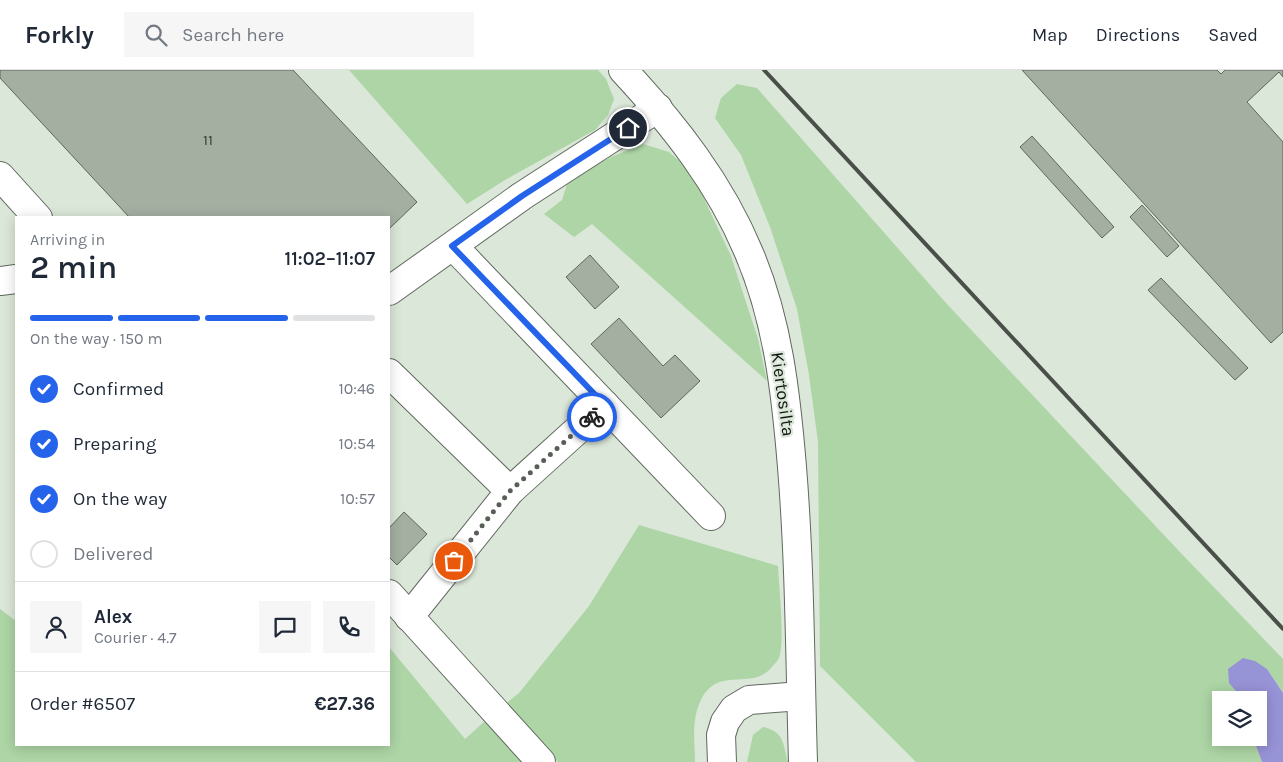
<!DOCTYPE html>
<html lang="en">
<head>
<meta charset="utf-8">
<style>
	body { margin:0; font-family:Karla,sans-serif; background:#f6f6f7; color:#1f2937; height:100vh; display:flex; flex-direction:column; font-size:19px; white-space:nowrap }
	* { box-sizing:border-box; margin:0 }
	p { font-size:16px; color:#747a83 }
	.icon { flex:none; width:28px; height:28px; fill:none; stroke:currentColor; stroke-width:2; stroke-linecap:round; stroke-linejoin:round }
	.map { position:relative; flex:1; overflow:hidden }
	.sheet { position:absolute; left:15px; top:146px; width:375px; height:530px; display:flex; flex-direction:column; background:#fff; border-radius:0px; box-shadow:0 2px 12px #0003 }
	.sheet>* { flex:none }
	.buttons { position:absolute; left:1212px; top:621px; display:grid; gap:10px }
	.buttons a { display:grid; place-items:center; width:55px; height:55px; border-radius:0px; background:#fff; box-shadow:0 2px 12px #0003; font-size:25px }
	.pin { position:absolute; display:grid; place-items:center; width:42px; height:42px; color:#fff; margin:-21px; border:2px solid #fff; border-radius:50%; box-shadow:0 1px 5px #0007 }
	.courier { position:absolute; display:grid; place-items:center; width:50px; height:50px; margin:-25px; border:4px solid #2563eb; border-radius:50%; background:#fff; color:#222; box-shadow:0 1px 6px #0007 }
	.headline em { font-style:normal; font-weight:600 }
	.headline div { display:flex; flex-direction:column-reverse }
	.headline { display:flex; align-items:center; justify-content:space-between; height:85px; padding:0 15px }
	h1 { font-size:32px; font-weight:600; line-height:38px }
	.bar { display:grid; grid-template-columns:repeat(4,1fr); gap:8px 5px; align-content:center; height:60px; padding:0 15px }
	.bar i { height:6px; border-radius:4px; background:#e0e1e3 }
	.bar .current { background:#2563eb }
	.bar p { grid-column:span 4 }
	.line { display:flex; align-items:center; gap:12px; padding:0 15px; border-top:1px solid #e0e1e3 }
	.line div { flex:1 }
	.round { display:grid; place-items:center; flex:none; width:52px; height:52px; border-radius:0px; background:#f6f6f7 }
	ol { padding:0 15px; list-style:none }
	li { display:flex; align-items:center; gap:15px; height:55px }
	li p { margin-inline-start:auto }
	li .icon { padding:5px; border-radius:50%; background:#2563eb; color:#fff; stroke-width:4 }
	li:last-child { color:#747a83 }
	li i { width:28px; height:28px; border:2px solid #e0e1e3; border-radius:50% }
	header { display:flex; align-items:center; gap:30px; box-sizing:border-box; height:70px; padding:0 25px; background:#fff; border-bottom:1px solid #e0e1e3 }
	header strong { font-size:24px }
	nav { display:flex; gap:28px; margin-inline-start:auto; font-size:18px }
	.search { width:350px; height:45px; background:#f6f6f7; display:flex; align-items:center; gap:12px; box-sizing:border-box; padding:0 18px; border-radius:0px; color:#747a83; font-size:19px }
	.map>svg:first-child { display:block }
	.green { fill:#add5a5 }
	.water { fill:#9793d7 }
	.building { fill:#a4afa2; stroke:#5d675b }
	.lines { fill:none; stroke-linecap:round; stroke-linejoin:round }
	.minor-casing { stroke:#5f695d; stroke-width:30 }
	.minor { stroke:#fff; stroke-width:28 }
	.rail { stroke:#4a5049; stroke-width:4 }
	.done { stroke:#585f57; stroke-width:5; stroke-dasharray:0 9 }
	.route { stroke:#2563eb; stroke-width:6 }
	.labels { text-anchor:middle; stroke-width:4.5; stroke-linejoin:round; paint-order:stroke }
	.number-label { font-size:15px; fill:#363c35 }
	.street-label { font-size:18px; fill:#121611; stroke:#dbe7d9 }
</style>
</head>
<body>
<header>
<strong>Forkly</strong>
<div class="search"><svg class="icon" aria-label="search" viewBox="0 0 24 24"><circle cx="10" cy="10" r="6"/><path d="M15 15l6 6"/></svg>Search here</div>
<nav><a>Map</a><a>Directions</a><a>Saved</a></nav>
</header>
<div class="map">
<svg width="1283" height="692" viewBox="0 0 1283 692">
	<rect width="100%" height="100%" fill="#dbe7d9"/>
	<g class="green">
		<path d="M349,0h249l8,9 8,20 -6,16 -13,15 -90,50 -38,24z"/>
		<path d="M737,14l20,4 189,215 232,247 105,109v34l-16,-24 -38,14 11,13 1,4h-20v38h32l9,24h-346l-96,-96 -2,-224 -9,-67 -12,-66 -27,-82 -29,-72 -26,-37 6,-20z"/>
		<path d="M643,74l26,8 22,19 40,85 27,83 9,42 -175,-157 -18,13 -30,-23 18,-14 6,-19 43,-24z"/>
		<path d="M639,455l139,41c1,20 7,75 1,92 -1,3 -5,6 -7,9 -23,28 -65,-11 -77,53 -2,13 0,29 0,42h-137l-54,-57 15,-12 70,-87z"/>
		<path d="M0,539l16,12v124h373v-98l76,92 20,-18 37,41h-522z"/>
		<path d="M763,657c21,4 20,17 25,35h-41l6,-27z"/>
	</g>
	<path class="water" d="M1243,588l12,3 12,8 16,24v69h-21l-9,-24h6v-38h-18l-1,-4 -11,-13 -1,-14z"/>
	<g class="building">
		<path d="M0,0h293l124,132 -28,27v-11h-259l-130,-140z"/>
		<path d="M1022,0h195l4,4 4,-4h58v7l-4,-5 -32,30 36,40v190l-12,11z"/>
		<path d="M1032,66l82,91 -12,11 -82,-91z"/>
		<path d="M1142,135l37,41 -12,11 -37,-40z"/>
		<path d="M590,185l29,32 -24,22 -29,-32z"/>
		<path d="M1161,208l87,90 -13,12 -87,-90z"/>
		<path d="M619,248l44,48 12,-11 25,26 -39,37 -70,-74z"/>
		<path d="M404,442l23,22 -30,31 -8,-8v-29z"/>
	</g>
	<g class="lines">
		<g class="minor-casing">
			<g id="minor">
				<path d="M623,0c51,55 97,113 126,183 29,68 37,141 43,214 8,98 8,197 11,295"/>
				<path d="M0,106l38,42"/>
				<path d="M453,176l258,270"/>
				<path d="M0,211l16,-2"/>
				<path d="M389,221l133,-95 136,-88"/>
				<path d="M389,303l121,118"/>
				<path d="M389,524l152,168"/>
				<path d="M409,547l101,-126 95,-86"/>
				<path d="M722,692l-1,-27 4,-13 9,-13 15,-9 52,-4"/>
			</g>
		</g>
		<use href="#minor" class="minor"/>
		<path class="rail" d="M764,0l519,559"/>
	</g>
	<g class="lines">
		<path class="done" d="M454,491l56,-70 82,-74"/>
		<path class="route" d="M592,347l13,-12 -153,-159 70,-50 106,-68"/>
	</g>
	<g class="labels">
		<g class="number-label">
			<text x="208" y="75">11</text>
		</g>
		<g class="street-label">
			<text transform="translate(783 324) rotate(82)" y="6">Kiertosilta</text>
		</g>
	</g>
</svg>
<div class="buttons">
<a><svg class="icon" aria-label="layers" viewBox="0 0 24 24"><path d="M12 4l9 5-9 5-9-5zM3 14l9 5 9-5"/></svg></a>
</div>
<div class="pin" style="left:454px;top:491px;background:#ea580c"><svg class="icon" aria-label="bag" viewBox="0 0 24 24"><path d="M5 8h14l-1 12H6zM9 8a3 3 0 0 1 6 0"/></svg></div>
<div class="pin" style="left:628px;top:58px;background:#1f2937"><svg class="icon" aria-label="home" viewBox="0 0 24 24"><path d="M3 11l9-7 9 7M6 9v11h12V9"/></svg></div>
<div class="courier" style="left:592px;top:347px"><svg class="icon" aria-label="bike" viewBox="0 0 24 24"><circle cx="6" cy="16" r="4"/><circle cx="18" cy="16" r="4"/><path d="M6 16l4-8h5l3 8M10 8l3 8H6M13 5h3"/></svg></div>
<section class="sheet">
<div class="headline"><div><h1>2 min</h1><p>Arriving in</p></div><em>11:02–11:07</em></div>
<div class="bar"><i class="current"></i><i class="current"></i><i class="current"></i><i></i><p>On the way · 150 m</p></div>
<ol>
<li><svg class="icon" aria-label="check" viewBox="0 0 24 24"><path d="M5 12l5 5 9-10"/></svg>Confirmed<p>10:46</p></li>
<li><svg class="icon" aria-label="check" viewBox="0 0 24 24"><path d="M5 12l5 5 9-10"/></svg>Preparing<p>10:54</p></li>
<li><svg class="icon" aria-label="check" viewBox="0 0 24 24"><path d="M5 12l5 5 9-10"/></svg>On the way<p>10:57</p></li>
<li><i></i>Delivered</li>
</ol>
<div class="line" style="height:90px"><a class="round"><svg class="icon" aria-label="person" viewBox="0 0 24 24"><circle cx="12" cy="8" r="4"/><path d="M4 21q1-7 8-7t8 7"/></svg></a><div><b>Alex</b><p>Courier · 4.7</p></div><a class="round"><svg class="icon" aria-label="chat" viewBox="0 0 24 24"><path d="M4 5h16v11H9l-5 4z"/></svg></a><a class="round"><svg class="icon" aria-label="phone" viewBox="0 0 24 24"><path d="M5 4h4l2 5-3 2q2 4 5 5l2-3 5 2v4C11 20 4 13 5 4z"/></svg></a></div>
<div class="line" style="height:65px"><div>Order #6507</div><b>€27.36</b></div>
</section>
</div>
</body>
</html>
